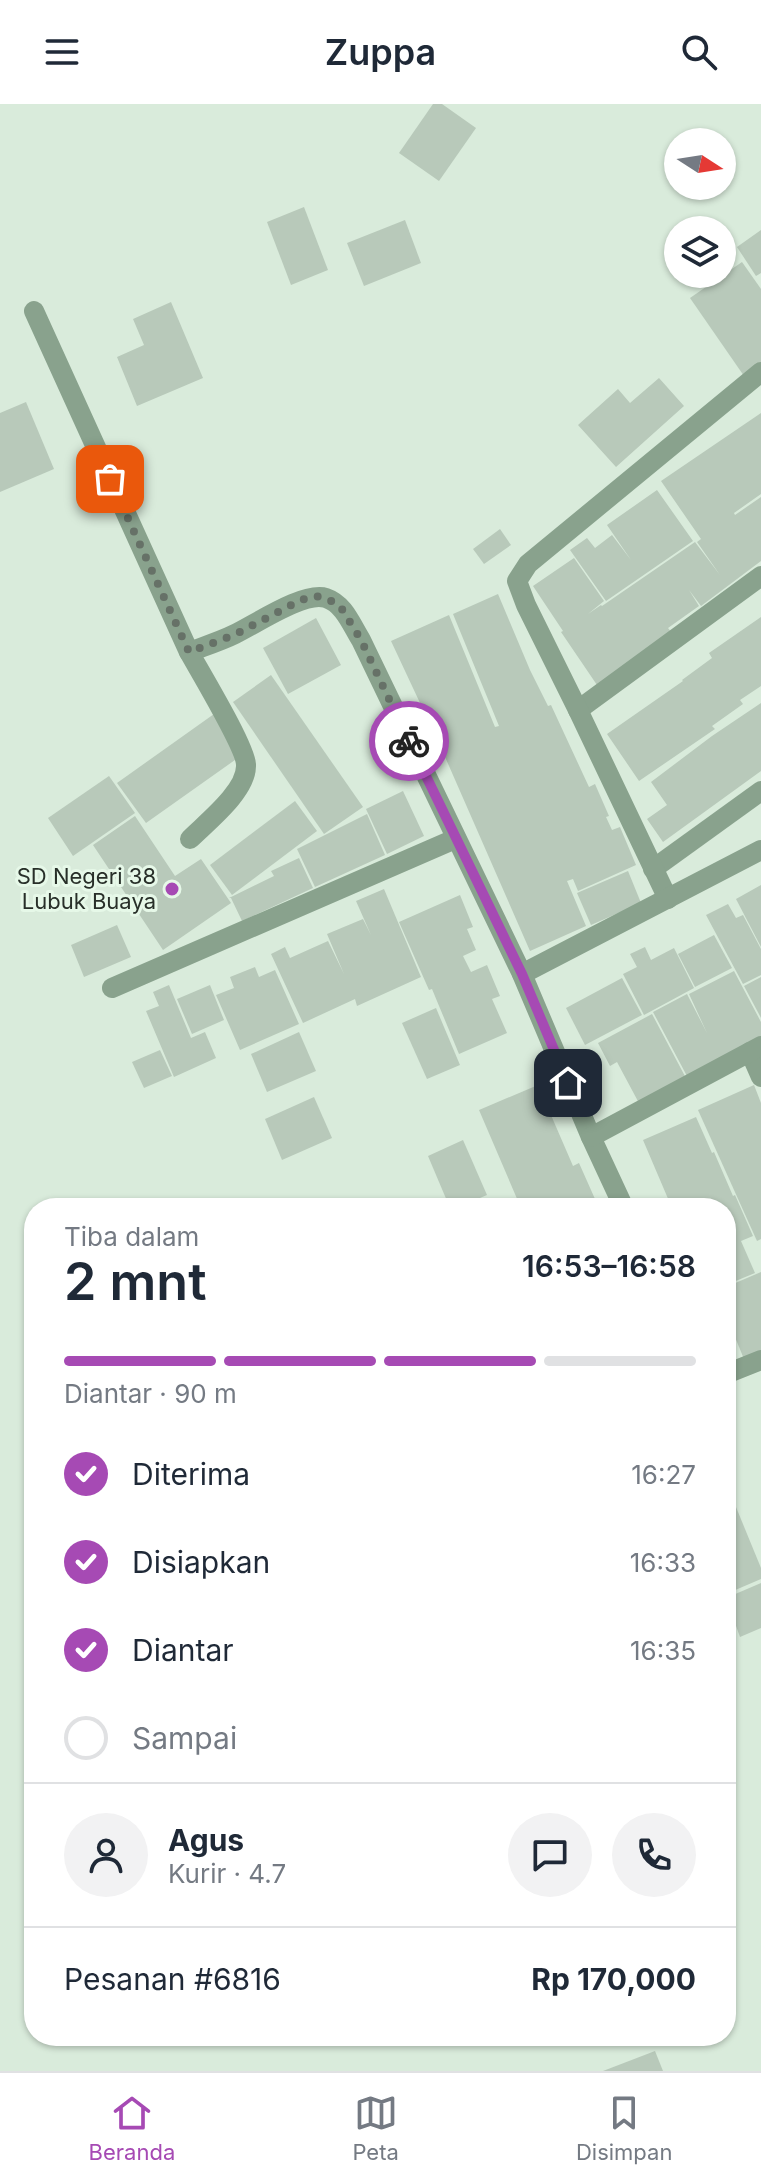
<!DOCTYPE html>
<html lang="id">
<head>
<meta charset="utf-8">
<style>
	body { margin:0; font-family:Inter,sans-serif; background:#f2f2f3; color:#1f2937; height:100vh; display:flex; flex-direction:column; font-size:30px; white-space:nowrap }
	* { box-sizing:border-box; margin:0 }
	p { font-size:26px; color:#747a83 }
	.icon { flex:none; width:44px; height:44px; fill:none; stroke:currentColor; stroke-width:2; stroke-linecap:round; stroke-linejoin:round }
	.map { position:relative; flex:1; overflow:hidden }
	.side { position:absolute; left:24px; top:1094px; width:712px; height:848px; display:flex; flex-direction:column; background:#fff; border-radius:32px; box-shadow:0 2px 6px #0004 }
	.side>* { flex:none }
	.needle { width:52px; rotate:102deg }
	.controls { position:absolute; left:664px; top:24px; display:grid; gap:16px }
	.controls a { display:grid; place-items:center; width:72px; height:72px; border-radius:50%; background:#fff; box-shadow:0 2px 6px #0004; font-size:40px }
	.pin { position:absolute; display:grid; place-items:center; width:68px; height:68px; color:#fff; margin:-34px; border-radius:16px; box-shadow:0 4px 12px #0006 }
	.courier { position:absolute; display:grid; place-items:center; width:80px; height:80px; margin:-40px; border:6px solid #a64ab4; border-radius:50%; background:#fff; color:#222; box-shadow:0 2px 10px #0007 }
	.overview em { font-style:normal; font-weight:600 }
	.overview div { display:flex; flex-direction:column-reverse }
	.overview { display:flex; align-items:center; justify-content:space-between; height:136px; padding:0 40px }
	h1 { font-size:52px; font-weight:600; line-height:60px }
	.bar { display:grid; grid-template-columns:repeat(4,1fr); gap:12px 8px; align-content:center; height:96px; padding:0 40px }
	.bar i { height:10px; border-radius:6px; background:#e0e1e3 }
	.bar .current { background:#a64ab4 }
	.bar p { grid-column:span 4 }
	.line { display:flex; align-items:center; gap:20px; padding:0 40px; border-top:2px solid #e0e1e3 }
	.line div { flex:1 }
	.round { display:grid; place-items:center; flex:none; width:84px; height:84px; border-radius:42px; background:#f2f2f3 }
	ol { padding:0 40px; list-style:none }
	li { display:flex; align-items:center; gap:24px; height:88px }
	li p { margin-inline-start:auto }
	li .icon { padding:8px; border-radius:50%; background:#a64ab4; color:#fff; stroke-width:4 }
	li:last-child { color:#747a83 }
	li i { width:44px; height:44px; border:4px solid #e0e1e3; border-radius:50% }
	header { display:flex; justify-content:space-between; align-items:center; height:104px; padding:0 40px; background:#fff; font-size:36px; font-weight:600 }
	.tab-bar { display:flex; justify-content:space-around; align-items:center; height:112px; border-top:2px solid #e0e1e3; background:#fff; font-size:22px; color:#747a83 }
	.tab-bar a { display:grid; justify-items:center; gap:4px }
	.tab-bar .current { color:#a64ab4 }
	.map>svg:first-child { display:block }
	.building { fill:#b8c9ba }
	.lines { fill:none; stroke-linecap:round; stroke-linejoin:round }
	.minor { stroke:#89a28d; stroke-width:20 }
	.done { stroke:#667167; stroke-width:8; stroke-dasharray:0 14.4 }
	.route { stroke:#a64ab4; stroke-width:10 }
	.poi-dot { fill:#a64ab4; stroke:#e6f8e8; stroke-width:3 }
	.labels { text-anchor:middle; stroke-width:6; stroke-linejoin:round; paint-order:stroke }
	.poi-label { font-size:22px; fill:#282f29; stroke:#e6f8e8; text-anchor:end }
</style>
</head>
<body>
<header><svg class="icon" aria-label="menu" viewBox="0 0 24 24"><path d="M4 6h16M4 12h16M4 18h16"/></svg>Zuppa<svg class="icon" aria-label="search" viewBox="0 0 24 24"><circle cx="10" cy="10" r="6"/><path d="M15 15l6 6"/></svg></header>
<div class="map">
<svg width="761" height="1967" viewBox="0 0 761 1967">
	<rect width="100%" height="100%" fill="#d9ebdb"/>
	<g class="building">
		<path d="M433,0h9l34,24 -37,53 -40,-28z"/>
		<path d="M304,103l24,63 -37,15 -24,-63z"/>
		<path d="M405,116l16,43 -57,23 -17,-43z"/>
		<path d="M761,126v43l-5,3 -19,-29z"/>
		<path d="M742,158l19,27v75l-17,12 -54,-78z"/>
		<path d="M171,198l32,76 -66,28 -20,-49 27,-12 -11,-26z"/>
		<path d="M659,274l25,28 -68,61 -38,-42 40,-36 12,14z"/>
		<path d="M26,298l28,67 -54,23v-79z"/>
		<path d="M761,309v81l-27,19 1,2 26,-18v64l-60,45 -12,-16 10,16 -31,22 4,5 -75,52 -36,-53 2,-1 -30,-45 41,-28 30,43 -16,13 13,-9 1,1 93,-64 25,33 -23,-33 4,-3 -40,-58z"/>
		<path d="M657,386l36,51 -87,60 -36,-51 17,-12 8,10 17,-13 19,25 -24,-35z"/>
		<path d="M500,425l11,16 -27,19 -11,-15z"/>
		<path d="M498,490l32,76 18,36 3,-1 38,82 6,-3 14,32 -3,1 6,13 8,-3 16,38 -58,26 -5,-12 -6,2 19,45 -56,25 -88,-201 -51,-109 58,-26 46,112 4,-1 -46,-112z"/>
		<path d="M761,513v69l-21,14 3,4 -31,22 3,3 -76,52 -32,-47 76,-53 -1,-1 30,-22 -3,-5z"/>
		<path d="M316,514l25,47 -53,29 -25,-46z"/>
		<path d="M271,571l92,132 -39,27 -91,-132z"/>
		<path d="M761,599v68l-98,71 -16,-23 20,-14 -16,-23 61,-46z"/>
		<path d="M214,610l28,41 -96,68 -29,-40z"/>
		<path d="M109,672l26,37 -62,43 -25,-38z"/>
		<path d="M403,687l21,45 -37,18 -21,-45z"/>
		<path d="M295,697l22,30 -85,64 -22,-30z"/>
		<path d="M367,710l18,41 -70,32 -18,-38z"/>
		<path d="M135,712l40,60 26,-17 30,44 -68,47 -70,-105z"/>
		<path d="M299,754l14,30 -71,33 -11,-23h-2l45,-22 -3,-5z"/>
		<path d="M628,767l13,32 -50,22 -14,-32z"/>
		<path d="M761,781v62l-25,-48z"/>
		<path d="M384,785l37,88 -64,29 -2,-7 -52,24 -32,-69 14,-7 5,11 38,-17 16,33 -17,-40 36,-15 8,16 -15,-34z"/>
		<path d="M460,791l13,32 -6,2 9,21 -13,6 8,16 16,-7 13,31 -8,3 15,34 -48,21 -27,-65 -3,1 -30,-68z"/>
		<path d="M728,800l8,14 7,-3 18,34v26l-18,9 -37,-69z"/>
		<path d="M117,821l14,32 -47,20 -13,-32z"/>
		<path d="M714,831l18,33 -37,19 -17,-33z"/>
		<path d="M645,843l6,13 23,-12 20,40 -50,27 -21,-41 14,-7 -7,-13z"/>
		<path d="M255,863l4,10 16,-7 24,54 -59,26 -24,-55 18,-7 -4,-11z"/>
		<path d="M734,867l27,51v19l-73,37 -35,-66 34,-18 20,39 -18,-39z"/>
		<path d="M761,873v41l-17,-32z"/>
		<path d="M622,874l20,37 -57,30 -19,-37z"/>
		<path d="M169,881l22,53 14,-6 11,26 -42,19 -28,-66 13,-5 -6,-14z"/>
		<path d="M210,881l14,35 -32,14 -15,-35z"/>
		<path d="M436,904l24,57 -33,14 -25,-56z"/>
		<path d="M652,910l35,66 -47,25 -23,-43 -7,4 -12,-23z"/>
		<path d="M299,928l17,39 -49,21 -16,-38z"/>
		<path d="M160,946l12,26 -28,12 -12,-26z"/>
		<path d="M538,981l35,81 6,-3 20,45h-78l-42,-98z"/>
		<path d="M754,981l7,18v136l-4,2 -59,-131z"/>
		<path d="M314,993l18,41 -50,22 -17,-41z"/>
		<path d="M696,1013l16,36 2,-1 19,44 2,-1 18,41 -12,5 14,32 -29,12v-77h-54l-29,-68z"/>
		<path d="M463,1036l24,55 -31,13h-6l-22,-52z"/>
		<path d="M761,1168v86l-15,6 -20,-49v-28z"/>
		<path d="M729,1386l32,78v11l-35,15v-103z"/>
		<path d="M761,1479v45l-21,9 -14,-39z"/>
		<path d="M655,1947l8,20h-60z"/>
	</g>
	<g class="lines">
		<g class="minor">
			<path d="M34,207l155,341c16,-6 32,-11 46,-18 21,-10 69,-43 91,-36 18,6 25,26 35,42l161,334 69,163 33,71"/>
			<path d="M189,548c11,20 57,96 57,113 1,26 -39,57 -56,74"/>
			<path d="M578,606l183,-134"/>
			<path d="M653,765l108,-78"/>
			<path d="M668,795l-90,-189 -52,-105 -9,-24 11,-17 233,-192"/>
			<path d="M522,870l239,-124"/>
			<path d="M112,884l343,-149"/>
			<path d="M750,948l11,25"/>
			<path d="M591,1033l170,-91"/>
			<path d="M726,1270l35,-14"/>
		</g>
	</g>
	<g class="lines">
		<path class="done" d="M110,375l79,173 45,-17 67,-35 13,-4 12,2 14,8 21,34 48,101"/>
		<path class="route" d="M409,637l113,233 46,109"/>
	</g>
	<circle class="poi-dot" cx="172" cy="785" r="8"/>
	<g class="labels">
		<g class="poi-label">
			<text x="156" y="780">SD Negeri 38<tspan x="156" dy="25">Lubuk Buaya</tspan></text>
		</g>
	</g>
</svg>
<div class="controls">
<a><svg class="needle" viewBox="-14 -14 28 28"><path d="M0-13l5 13h-10z" fill="#e53935"/><path d="M0 13l5-13h-10z" fill="#747a83"/></svg></a>
<a><svg class="icon" aria-label="layers" viewBox="0 0 24 24"><path d="M12 4l9 5-9 5-9-5zM3 14l9 5 9-5"/></svg></a>
</div>
<div class="pin" style="left:110px;top:375px;background:#ea580c"><svg class="icon" aria-label="bag" viewBox="0 0 24 24"><path d="M5 8h14l-1 12H6zM9 8a3 3 0 0 1 6 0"/></svg></div>
<div class="pin" style="left:568px;top:979px;background:#1f2937"><svg class="icon" aria-label="home" viewBox="0 0 24 24"><path d="M3 11l9-7 9 7M6 9v11h12V9"/></svg></div>
<div class="courier" style="left:409px;top:637px"><svg class="icon" aria-label="bike" viewBox="0 0 24 24"><circle cx="6" cy="16" r="4"/><circle cx="18" cy="16" r="4"/><path d="M6 16l4-8h5l3 8M10 8l3 8H6M13 5h3"/></svg></div>
<section class="side">
<div class="overview"><div><h1>2 mnt</h1><p>Tiba dalam</p></div><em>16:53–16:58</em></div>
<div class="bar"><i class="current"></i><i class="current"></i><i class="current"></i><i></i><p>Diantar · 90 m</p></div>
<ol>
<li><svg class="icon" aria-label="check" viewBox="0 0 24 24"><path d="M5 12l5 5 9-10"/></svg>Diterima<p>16:27</p></li>
<li><svg class="icon" aria-label="check" viewBox="0 0 24 24"><path d="M5 12l5 5 9-10"/></svg>Disiapkan<p>16:33</p></li>
<li><svg class="icon" aria-label="check" viewBox="0 0 24 24"><path d="M5 12l5 5 9-10"/></svg>Diantar<p>16:35</p></li>
<li><i></i>Sampai</li>
</ol>
<div class="line" style="height:144px"><a class="round"><svg class="icon" aria-label="person" viewBox="0 0 24 24"><circle cx="12" cy="8" r="4"/><path d="M4 21q1-7 8-7t8 7"/></svg></a><div><b>Agus</b><p>Kurir · 4.7</p></div><a class="round"><svg class="icon" aria-label="chat" viewBox="0 0 24 24"><path d="M4 5h16v11H9l-5 4z"/></svg></a><a class="round"><svg class="icon" aria-label="phone" viewBox="0 0 24 24"><path d="M5 4h4l2 5-3 2q2 4 5 5l2-3 5 2v4C11 20 4 13 5 4z"/></svg></a></div>
<div class="line" style="height:104px"><div>Pesanan #6816</div><b>Rp 170,000</b></div>
</section>
</div>
<nav class="tab-bar">
<a class="current"><svg class="icon" aria-label="home" viewBox="0 0 24 24"><path d="M3 11l9-7 9 7M6 9v11h12V9"/></svg>Beranda</a>
<a><svg class="icon" aria-label="map" viewBox="0 0 24 24"><path d="M3 6l6-2 6 2 6-2v14l-6 2-6-2-6 2zM9 4v14M15 6v14"/></svg>Peta</a>
<a><svg class="icon" aria-label="saved" viewBox="0 0 24 24"><path d="M7 4h10v16l-5-4-5 4z"/></svg>Disimpan</a>
</nav>
</body>
</html>
